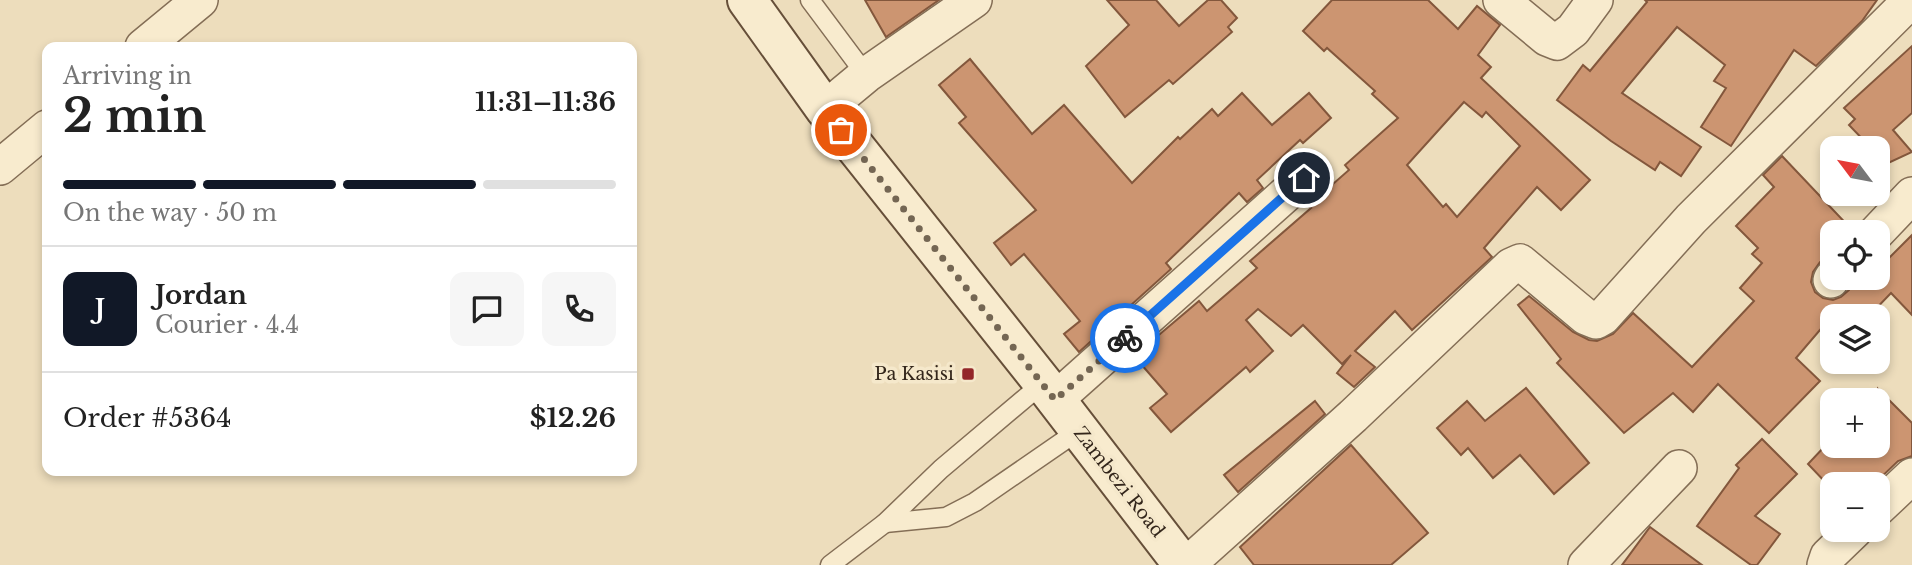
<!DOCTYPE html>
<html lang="en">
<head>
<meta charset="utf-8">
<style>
	body { margin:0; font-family:"Libre Baskerville",serif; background:#f6f6f6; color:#222; height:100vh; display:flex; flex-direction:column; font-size:26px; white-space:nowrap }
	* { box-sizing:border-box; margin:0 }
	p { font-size:23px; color:#767676 }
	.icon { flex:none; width:38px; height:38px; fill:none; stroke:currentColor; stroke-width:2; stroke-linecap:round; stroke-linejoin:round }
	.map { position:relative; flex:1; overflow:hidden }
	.drawer { position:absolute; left:42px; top:42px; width:595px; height:434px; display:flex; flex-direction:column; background:#fff; border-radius:14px; box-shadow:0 4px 10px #0003 }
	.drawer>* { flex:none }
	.needle { width:46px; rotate:302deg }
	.controls { position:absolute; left:1820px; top:136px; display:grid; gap:14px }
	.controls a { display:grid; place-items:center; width:70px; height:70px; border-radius:14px; background:#fff; box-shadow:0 4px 10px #0003; font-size:35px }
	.pin { position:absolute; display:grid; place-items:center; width:60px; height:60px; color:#fff; margin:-30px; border:4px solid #fff; border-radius:50%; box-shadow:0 2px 7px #0007 }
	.courier { position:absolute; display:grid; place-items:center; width:70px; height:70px; margin:-35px; border:5px solid #1a73e8; border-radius:50%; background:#fff; color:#222; box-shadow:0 2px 9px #0007 }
	.headline em { font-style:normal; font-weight:800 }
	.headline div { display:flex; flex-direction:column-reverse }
	.headline { display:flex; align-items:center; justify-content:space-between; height:119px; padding:0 21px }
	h1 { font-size:46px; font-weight:800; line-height:52px }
	.bar { display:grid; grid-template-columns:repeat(4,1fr); gap:10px 7px; align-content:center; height:84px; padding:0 21px }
	.bar i { height:9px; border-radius:5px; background:#e0e0e0 }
	.bar .on { background:#111827 }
	.bar p { grid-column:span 4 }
	.line { display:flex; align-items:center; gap:18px; padding:0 21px; border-top:2px solid #e0e0e0 }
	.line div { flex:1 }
	.round { display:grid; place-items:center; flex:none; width:74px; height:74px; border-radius:14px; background:#f6f6f6 }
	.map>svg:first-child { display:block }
	.building { fill:#cc9571; stroke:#83573c; stroke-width:2; fill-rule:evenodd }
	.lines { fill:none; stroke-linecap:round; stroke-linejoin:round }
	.lane-casing { stroke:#846e56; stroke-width:21 }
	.street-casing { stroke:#846e56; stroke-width:38 }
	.secondary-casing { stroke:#664f39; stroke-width:42 }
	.lane { stroke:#f8ebce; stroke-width:18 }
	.street { stroke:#f8ebce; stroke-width:35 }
	.secondary { stroke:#f8ebce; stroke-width:38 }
	.done { stroke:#746653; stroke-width:7; stroke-dasharray:0 12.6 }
	.route { stroke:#1a73e8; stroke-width:9 }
	.poi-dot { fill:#932629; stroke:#f5e8cb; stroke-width:2.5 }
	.labels { text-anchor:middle; stroke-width:7; stroke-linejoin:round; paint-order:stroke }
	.poi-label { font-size:18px; fill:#33261b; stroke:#f5e8cb; text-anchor:end }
	.street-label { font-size:18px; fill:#33261b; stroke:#f5e8cb }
</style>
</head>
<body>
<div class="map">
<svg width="1912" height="565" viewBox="0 0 1912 565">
	<rect width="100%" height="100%" fill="#edddbc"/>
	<g class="building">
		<path d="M865,0h74l-53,37z"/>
		<path d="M1107,0h49l23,26 29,-26h13l16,18 -9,9 4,5 -59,52 -4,-4 -44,37 -39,-51 43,-41z"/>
		<path d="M1332,0h96l30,29 19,-23 23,19 -22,30 13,12 -10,11 109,102 -29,30 -24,-23 -53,61 8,9 -80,73 -17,-19 -40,40 20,16 -21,20 -17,-14 14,-18 -9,9 -39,-39 -12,11 -33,-27 -12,11 27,31 -23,21 -4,-5 -75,65 -21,-24 17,-14 -33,-38 65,-55 8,10 50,-43 -7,-7 61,-53 -3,-2 41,-36 -4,-5 53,-47 -26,-24 3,-3 -48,-43 -3,3 -21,-20zM1464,102l18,15 4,-5 34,34 -63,71 -11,-13 -3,3 -36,-42z"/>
		<path d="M1645,0h232l-15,21 -46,45 -22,-16 -63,96 -30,-19 25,-39 -12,-7 11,-16 -48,-38 -55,66 79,54 -20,29 -21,-14 -5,8 -44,-29 -54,-41 26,-35 7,6 57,-69z"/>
		<path d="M1912,46v67l-19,17 19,22 -26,12 -8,-9v-6h-6l-23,-24 6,-6 -11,-11z"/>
		<path d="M970,59l62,75 32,-29 68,78 46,-46 2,2 32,-30 6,7 24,-23 30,32 37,-32 22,25 -28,25 -3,-3 -43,40 6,8 -16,14 -8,-9 -73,70 5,6 -92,83 -15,-18 16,-13 -56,-67 -13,11 -17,-22 42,-33 -77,-87 7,-6 -27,-32z"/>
		<path d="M1782,156l73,77h-23v25l-12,4 -7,10 -2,10 4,10 8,6 10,2 8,-3 8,-7 3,-12h26v-9l34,-34v80l-21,-22 -23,24h-37l-35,41 24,23 -51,52 -51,-49 -25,28 -20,-19 -49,40 -67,-70 4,-4 -43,-54 11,-9 44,36 16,8 8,1 16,-7 20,-21 59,54 62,-66 -14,-13 22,-25 -10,-9 6,-6 -22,-22 38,-39 -11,-12z"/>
		<path d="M1526,388l63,75 -35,31 -34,-39 -27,23 -25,-30 -7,7 -24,-27 30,-27 18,20z"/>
		<path d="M1878,389l34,34v33l-14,5 -25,24h-45l-20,-21 17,-18h53z"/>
		<path d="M1315,401l10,13 -87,78 -14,-17z"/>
		<path d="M1762,439l35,35 -42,42 25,18 -23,31h-6l-54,-39 42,-58 -3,-3z"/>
		<path d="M1351,445l77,88 -37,32h-137l-14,-18z"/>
		<path d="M1650,527l52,38h-80z"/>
	</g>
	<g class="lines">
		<g class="lane-casing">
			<g id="lane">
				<path d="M810,0l56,75"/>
				<path d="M885,523l61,-6 29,-15 103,-71"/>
				<path d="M830,565l55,-42 56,-54 102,-86"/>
			</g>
		</g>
		<g class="street-casing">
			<g id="street">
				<path d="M1501,0l46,38 10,4 16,-12 22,-30"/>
				<path d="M143,47l57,-47"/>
				<path d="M825,109l41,-34 108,-75"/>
				<path d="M0,167l47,-39"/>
				<path d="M1876,233l36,-38"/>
				<path d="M1831,280l1,-2"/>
				<path d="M1055,400l249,-222"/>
				<path d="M1878,508l34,-32"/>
				<path d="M1187,565l166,-149 158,-150 9,-4 66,55 10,4 7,-4 88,-98 220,-219"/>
				<path d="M1586,565l93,-97"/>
				<path d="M1825,565l3,-9 27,-26"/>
			</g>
		</g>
		<g class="secondary-casing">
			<path id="secondary" d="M747,0l78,109 218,274 140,182"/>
		</g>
		<use href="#lane" class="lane"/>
		<use href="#street" class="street"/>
		<use href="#secondary" class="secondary"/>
	</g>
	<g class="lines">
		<path class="done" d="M841,130l214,270 70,-62"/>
		<path class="route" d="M1125,338l179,-160"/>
	</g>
	<rect class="poi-dot" x="961" y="367" width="14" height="14" rx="3.5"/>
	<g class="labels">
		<g class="poi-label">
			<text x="954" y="380">Pa Kasisi</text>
		</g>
		<g class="street-label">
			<text transform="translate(1119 482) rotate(52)" y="6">Zambezi Road</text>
		</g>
	</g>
</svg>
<div class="controls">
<a><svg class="needle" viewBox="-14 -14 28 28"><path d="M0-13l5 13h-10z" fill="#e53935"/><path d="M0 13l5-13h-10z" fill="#767676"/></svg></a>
<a><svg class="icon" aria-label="locate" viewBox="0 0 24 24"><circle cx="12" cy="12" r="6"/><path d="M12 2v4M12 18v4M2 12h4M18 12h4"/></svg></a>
<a><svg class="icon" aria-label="layers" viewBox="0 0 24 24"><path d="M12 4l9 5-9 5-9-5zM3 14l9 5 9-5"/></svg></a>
<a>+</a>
<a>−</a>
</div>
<div class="pin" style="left:841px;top:130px;background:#ea580c"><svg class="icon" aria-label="bag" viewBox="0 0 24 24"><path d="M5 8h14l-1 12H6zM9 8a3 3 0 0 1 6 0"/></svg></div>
<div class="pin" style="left:1304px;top:178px;background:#1f2937"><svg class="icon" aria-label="home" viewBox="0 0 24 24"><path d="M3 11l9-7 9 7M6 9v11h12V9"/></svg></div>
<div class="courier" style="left:1125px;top:338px"><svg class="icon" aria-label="bike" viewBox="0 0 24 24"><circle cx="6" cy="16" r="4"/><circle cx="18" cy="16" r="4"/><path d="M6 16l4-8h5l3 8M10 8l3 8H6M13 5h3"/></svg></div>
<section class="drawer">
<div class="headline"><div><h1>2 min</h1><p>Arriving in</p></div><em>11:31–11:36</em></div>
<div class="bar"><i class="on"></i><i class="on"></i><i class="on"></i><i></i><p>On the way · 50 m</p></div>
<div class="line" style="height:126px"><b class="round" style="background:#111827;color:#fff">J</b><div><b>Jordan</b><p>Courier · 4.4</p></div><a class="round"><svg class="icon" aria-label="chat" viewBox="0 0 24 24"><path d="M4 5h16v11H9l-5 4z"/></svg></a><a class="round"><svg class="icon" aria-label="phone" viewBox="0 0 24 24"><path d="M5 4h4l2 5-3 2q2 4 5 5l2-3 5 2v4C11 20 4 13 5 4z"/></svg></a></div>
<div class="line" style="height:91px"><div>Order #5364</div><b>$12.26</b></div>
</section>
</div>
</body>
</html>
